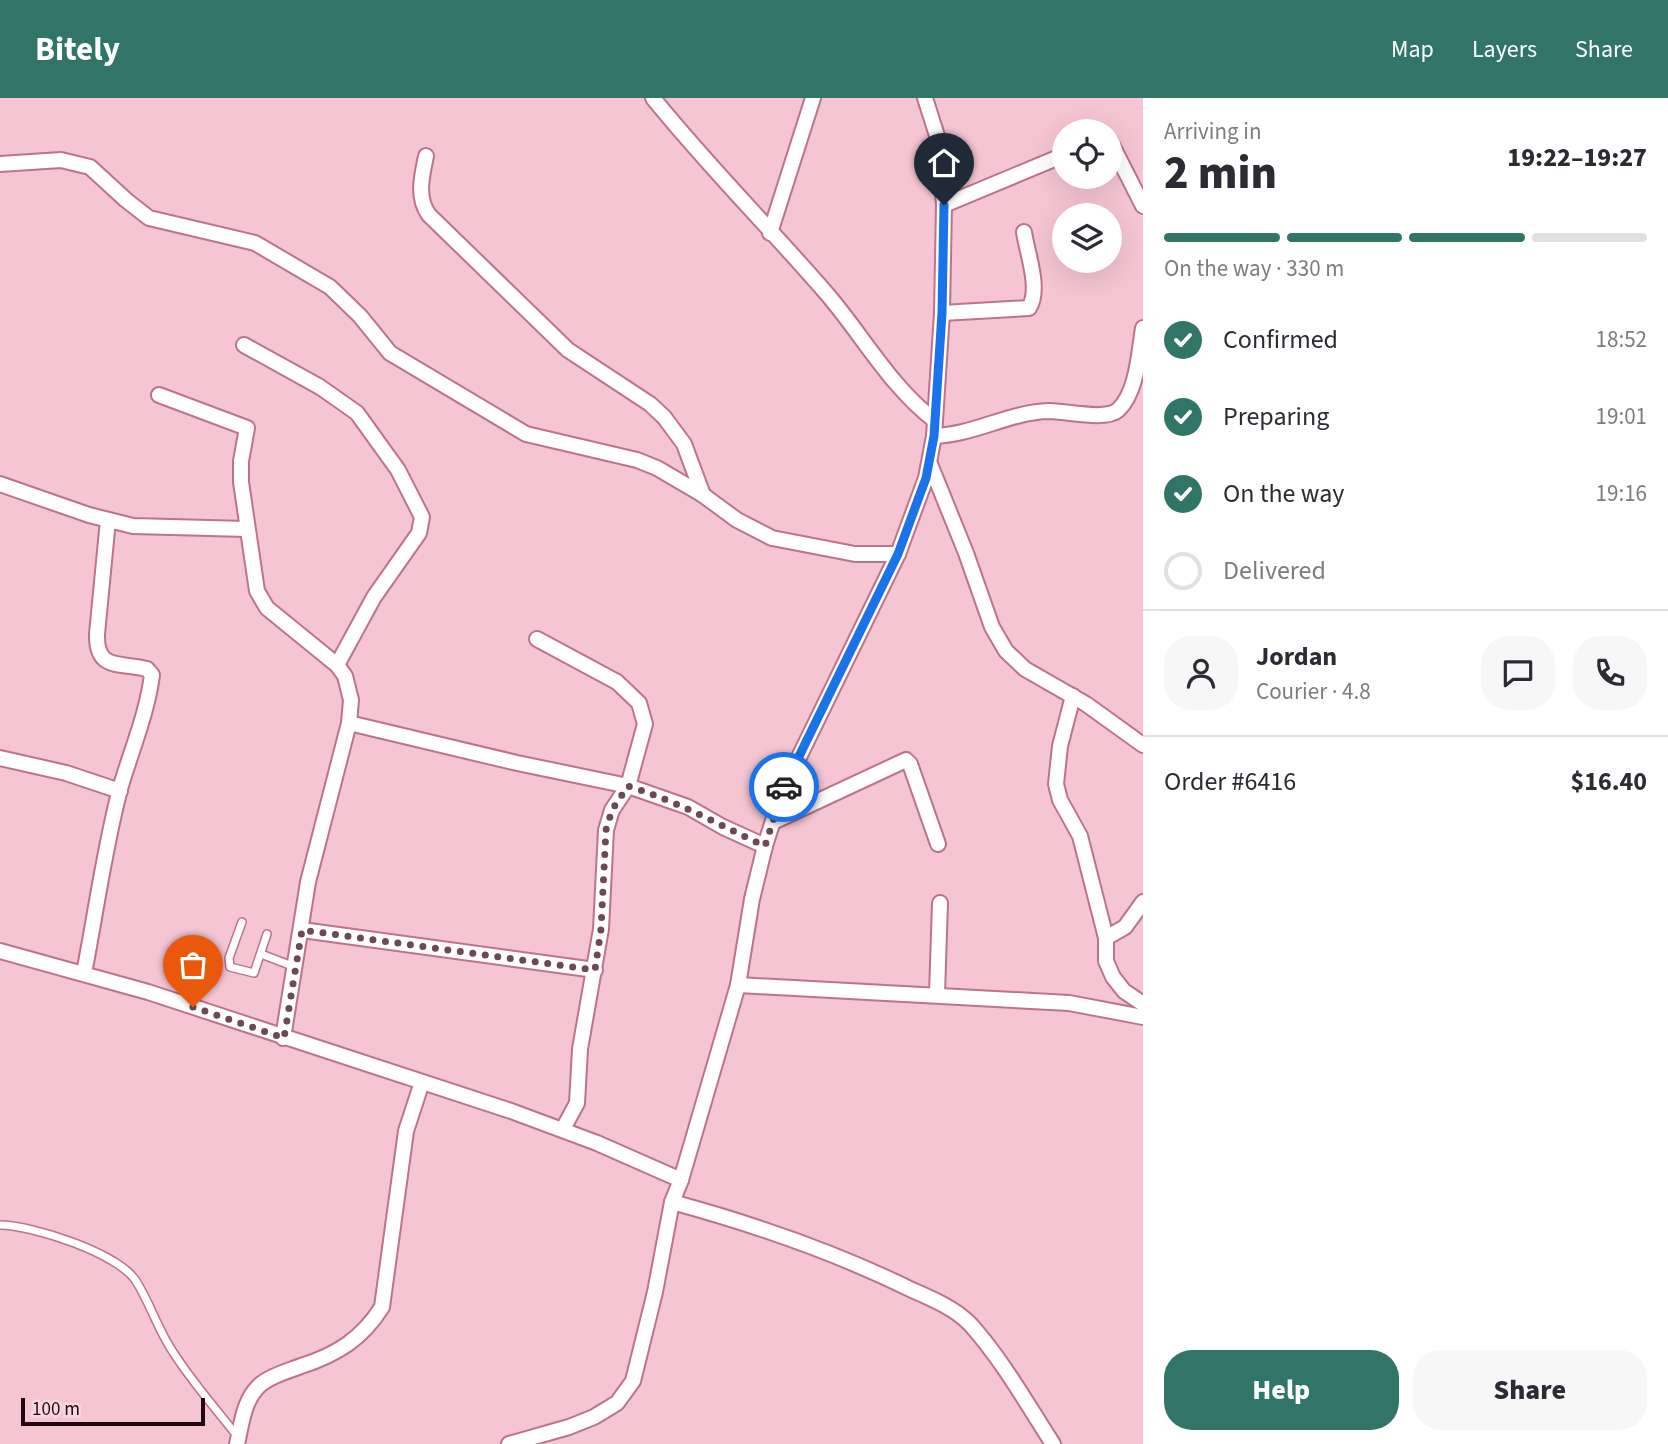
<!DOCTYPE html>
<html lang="en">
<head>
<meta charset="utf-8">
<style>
	body { margin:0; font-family:"Source Sans 3",sans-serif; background:#f7f7f7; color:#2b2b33; height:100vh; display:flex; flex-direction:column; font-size:26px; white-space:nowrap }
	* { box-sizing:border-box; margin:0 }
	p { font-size:23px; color:#7c7c81 }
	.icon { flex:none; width:38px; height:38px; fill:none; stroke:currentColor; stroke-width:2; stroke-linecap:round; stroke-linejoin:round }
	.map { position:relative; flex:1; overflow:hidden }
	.sheet { display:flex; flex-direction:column; background:#fff; width:525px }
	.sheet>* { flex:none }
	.buttons { position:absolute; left:1052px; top:21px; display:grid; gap:14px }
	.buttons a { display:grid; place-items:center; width:70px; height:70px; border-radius:50%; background:#fff; box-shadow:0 7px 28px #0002; font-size:35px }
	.scale { position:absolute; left:21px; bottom:18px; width:184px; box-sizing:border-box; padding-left:7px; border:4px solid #210610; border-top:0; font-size:19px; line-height:24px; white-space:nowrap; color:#210610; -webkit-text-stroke:5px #f9d7e0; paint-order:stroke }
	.pin { position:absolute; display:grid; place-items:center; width:60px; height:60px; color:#fff; margin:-72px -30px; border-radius:50% 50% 50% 0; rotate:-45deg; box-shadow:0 0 7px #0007 }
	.pin .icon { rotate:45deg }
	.courier { position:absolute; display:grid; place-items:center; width:70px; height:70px; margin:-35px; border:5px solid #1a73e8; border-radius:50%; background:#fff; color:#222; box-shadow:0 2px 9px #0007 }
	.summary em { font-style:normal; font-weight:800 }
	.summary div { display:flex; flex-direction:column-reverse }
	.summary { display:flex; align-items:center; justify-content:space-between; height:119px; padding:0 21px }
	h1 { font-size:46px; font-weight:800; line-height:52px }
	.bar { display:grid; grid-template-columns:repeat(4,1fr); gap:10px 7px; align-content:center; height:84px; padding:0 21px }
	.bar i { height:9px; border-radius:5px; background:#e1e1e2 }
	.bar .active { background:#317569 }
	.bar p { grid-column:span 4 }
	.line { display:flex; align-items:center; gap:18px; padding:0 21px; border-top:2px solid #e1e1e2 }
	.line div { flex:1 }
	.round { display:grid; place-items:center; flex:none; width:74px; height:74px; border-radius:28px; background:#f7f7f7 }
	ol { padding:0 21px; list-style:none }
	li { display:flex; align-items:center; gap:21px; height:77px }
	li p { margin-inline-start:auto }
	li .icon { padding:7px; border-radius:50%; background:#317569; color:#fff; stroke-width:4 }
	li:last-child { color:#7c7c81 }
	li i { width:38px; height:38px; border:4px solid #e1e1e2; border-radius:50% }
	.cta { display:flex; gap:14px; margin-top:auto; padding:14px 21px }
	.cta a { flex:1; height:80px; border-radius:28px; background:#317569; color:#fff; font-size:28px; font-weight:800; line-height:80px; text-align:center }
	.cta a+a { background:#f7f7f7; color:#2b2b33 }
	header { display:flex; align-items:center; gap:42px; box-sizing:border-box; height:98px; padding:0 35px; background:#317569; color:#fff }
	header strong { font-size:33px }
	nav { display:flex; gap:38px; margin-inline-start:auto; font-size:24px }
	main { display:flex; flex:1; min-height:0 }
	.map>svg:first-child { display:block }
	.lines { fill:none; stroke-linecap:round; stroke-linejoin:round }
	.lane-casing { stroke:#bd738b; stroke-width:10 }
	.street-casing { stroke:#bd738b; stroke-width:18 }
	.lane { stroke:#fff; stroke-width:7 }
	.street { stroke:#fff; stroke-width:14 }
	.done { stroke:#6c4954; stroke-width:7; stroke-dasharray:0 12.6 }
	.route { stroke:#1a73e8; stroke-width:9 }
</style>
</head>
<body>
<header>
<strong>Bitely</strong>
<nav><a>Map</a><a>Layers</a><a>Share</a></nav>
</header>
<main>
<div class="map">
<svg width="1143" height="1346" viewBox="0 0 1143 1346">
	<rect width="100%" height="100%" fill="#f6c5d3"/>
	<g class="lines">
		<g class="lane-casing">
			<g id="lane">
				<path d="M242,824l-13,36 1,9 24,6 13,-39"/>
				<path d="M261,856l34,13"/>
				<path d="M0,1127c32,0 118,28 136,56 14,22 22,49 37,71 19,30 43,57 65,85"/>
			</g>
		</g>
		<g class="street-casing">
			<g id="street">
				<path d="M653,0c55,68 117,130 174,196 36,42 63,92 107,126"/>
				<path d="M1110,43l33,65"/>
				<path d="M426,58c-4,20 -10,41 3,59l139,135 82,54 14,13 20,27 19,51"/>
				<path d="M0,66l61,-4 29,7 36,33 23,18 106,25 75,44 30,29 30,37 136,81 111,26 20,8 46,27 34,25 35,18 83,16h43"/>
				<path d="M944,107l120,-50"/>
				<path d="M770,135l43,-135"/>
				<path d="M942,215l87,-5c12,-19 -2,-55 -5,-76"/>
				<path d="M244,247l76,42 37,26 41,57 24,47 -3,16 -45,64 -37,68"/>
				<path d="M159,297l88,33 -6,33v21l16,109 10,17 70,57 8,11 6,24 -2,23 -41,159 -25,156"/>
				<path d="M934,338c40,-1 75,-24 115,-25 17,0 57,10 69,-1 19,-17 21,-58 25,-82"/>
				<path d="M930,366l36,89 26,74 14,24 19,18 61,35 57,41"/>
				<path d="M0,386l89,31 44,11 114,3"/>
				<path d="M537,541l80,43 22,21 6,21 -17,62 -16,24 -6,20 -5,99 -21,120 -3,54 -14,26"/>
				<path d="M1073,598l-13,50 -4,38 4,16 20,36 26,102v23l7,16 11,14 19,13"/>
				<path d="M349,625l168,40 111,23 60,21 35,20 42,19"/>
				<path d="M0,660l66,15 54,18"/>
				<path d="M773,724l133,-62 4,4 28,80"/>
				<path d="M302,832l293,40"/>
				<path d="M1106,840l19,-11 18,-25"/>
				<path d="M0,853l148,41 363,119 86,32 84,37 57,-195 14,-86 13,-53 17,-54 116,-238 28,-76 8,-42 8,-123 2,-108 -5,-63 -14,-44"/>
				<path d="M84,875c12,-61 20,-123 36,-184 11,-38 27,-75 32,-114l-5,-6c-28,-7 -51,2 -50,-35l11,-114"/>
				<path d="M738,887l331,18 74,14"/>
				<path d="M937,896l3,-91"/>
				<path d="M672,1104c81,22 165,51 240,88 21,9 44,19 59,35 32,36 56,79 82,119"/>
				<path d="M237,1346c5,-21 6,-44 24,-60 11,-9 27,-13 40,-18 35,-11 61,-27 81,-59l24,-176 16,-49"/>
				<path d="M509,1346l60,-17 25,-10 23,-14 16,-22 22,-89 17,-90 9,-22"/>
			</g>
		</g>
		<use href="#lane" class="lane"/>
		<use href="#street" class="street"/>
	</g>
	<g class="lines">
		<path class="done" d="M193,909l91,31 18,-108 293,40 6,-41 5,-99 6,-20 16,-24c49,15 91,39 137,60l19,-59"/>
		<path class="route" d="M784,689l114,-233 28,-76 8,-42 8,-123 2,-108"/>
	</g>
</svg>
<div class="buttons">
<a><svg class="icon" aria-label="locate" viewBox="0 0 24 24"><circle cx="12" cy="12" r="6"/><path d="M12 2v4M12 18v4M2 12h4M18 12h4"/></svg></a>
<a><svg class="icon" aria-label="layers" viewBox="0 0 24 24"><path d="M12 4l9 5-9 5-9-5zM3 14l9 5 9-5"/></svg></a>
</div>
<div class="scale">100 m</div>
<div class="pin" style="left:193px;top:909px;background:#ea580c"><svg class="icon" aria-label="bag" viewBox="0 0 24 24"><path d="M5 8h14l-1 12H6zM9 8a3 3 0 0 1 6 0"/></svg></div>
<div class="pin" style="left:944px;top:107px;background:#1f2937"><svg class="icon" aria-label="home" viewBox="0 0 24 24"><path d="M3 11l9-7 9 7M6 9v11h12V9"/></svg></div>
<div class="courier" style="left:784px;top:689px"><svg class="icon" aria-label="car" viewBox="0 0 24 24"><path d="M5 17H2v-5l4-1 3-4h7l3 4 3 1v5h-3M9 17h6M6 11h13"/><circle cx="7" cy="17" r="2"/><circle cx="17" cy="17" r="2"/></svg></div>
</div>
<section class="sheet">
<div class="summary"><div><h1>2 min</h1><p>Arriving in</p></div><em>19:22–19:27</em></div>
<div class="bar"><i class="active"></i><i class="active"></i><i class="active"></i><i></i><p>On the way · 330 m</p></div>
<ol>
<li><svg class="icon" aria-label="check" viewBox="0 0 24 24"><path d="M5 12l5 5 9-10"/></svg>Confirmed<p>18:52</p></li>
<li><svg class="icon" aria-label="check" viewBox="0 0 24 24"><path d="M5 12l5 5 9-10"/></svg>Preparing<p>19:01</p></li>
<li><svg class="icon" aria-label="check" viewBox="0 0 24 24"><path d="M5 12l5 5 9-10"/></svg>On the way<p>19:16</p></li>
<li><i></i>Delivered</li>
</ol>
<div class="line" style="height:126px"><a class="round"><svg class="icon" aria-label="person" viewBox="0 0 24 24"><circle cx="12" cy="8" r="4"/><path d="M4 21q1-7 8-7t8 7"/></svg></a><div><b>Jordan</b><p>Courier · 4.8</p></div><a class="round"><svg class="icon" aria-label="chat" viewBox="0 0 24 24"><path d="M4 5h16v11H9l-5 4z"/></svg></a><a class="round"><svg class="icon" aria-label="phone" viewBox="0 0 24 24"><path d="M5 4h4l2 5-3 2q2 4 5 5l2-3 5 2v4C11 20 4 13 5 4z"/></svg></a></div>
<div class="line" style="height:91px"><div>Order #6416</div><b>$16.40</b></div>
<div class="cta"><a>Help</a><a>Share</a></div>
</section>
</main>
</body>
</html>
